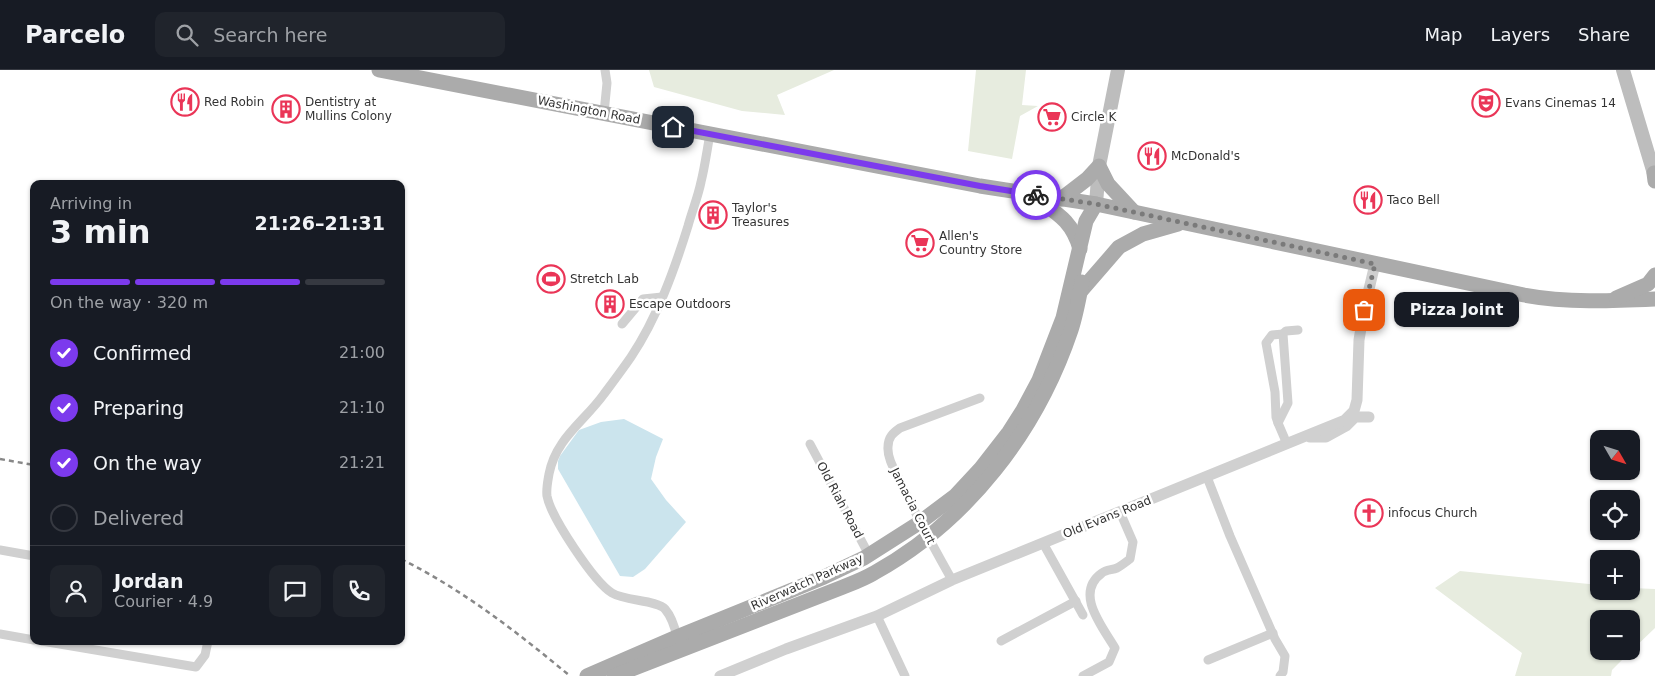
<!DOCTYPE html>
<html lang="en">
<head>
<meta charset="utf-8">
<style>
	body { margin:0; font-family:"DejaVu Sans",sans-serif; background:#20242c; color:#f1f3f6; height:100vh; display:flex; flex-direction:column; font-size:19px; white-space:nowrap }
	* { box-sizing:border-box; margin:0 }
	p { font-size:16px; color:#9ea1a6 }
	.icon { flex:none; width:28px; height:28px; fill:none; stroke:currentColor; stroke-width:2; stroke-linecap:round; stroke-linejoin:round }
	.map { position:relative; flex:1; overflow:hidden }
	.side { position:absolute; left:30px; top:110px; width:375px; height:465px; display:flex; flex-direction:column; background:#171b24; border-radius:10px; box-shadow:0 1px 4px #0004 }
	.side>* { flex:none }
	.needle { width:32px; rotate:129deg }
	.fabs { position:absolute; left:1590px; top:360px; display:grid; gap:10px }
	.fabs a { display:grid; place-items:center; width:50px; height:50px; border-radius:10px; background:#171b24; box-shadow:0 1px 4px #0004; font-size:25px }
	.pin { position:absolute; display:grid; place-items:center; width:42px; height:42px; color:#fff; margin:-21px; border-radius:10px; box-shadow:0 2px 8px #0006 }
	.courier { position:absolute; display:grid; place-items:center; width:50px; height:50px; margin:-25px; border:4px solid #7c3aed; border-radius:50%; background:#fff; color:#222; box-shadow:0 1px 6px #0007 }
	.bubble { position:absolute; height:35px; border-radius:10px; background:#171b24; box-shadow:0 1px 4px #0004; font-size:16px; font-weight:600; line-height:35px; text-align:center }
	.summary em { font-style:normal; font-weight:600 }
	.summary div { display:flex; flex-direction:column-reverse }
	.summary { display:flex; align-items:center; justify-content:space-between; height:85px; padding:0 20px }
	h1 { font-size:32px; font-weight:600; line-height:38px }
	.bar { display:grid; grid-template-columns:repeat(4,1fr); gap:8px 5px; align-content:center; height:60px; padding:0 20px }
	.bar i { height:6px; border-radius:4px; background:#363941 }
	.bar .active { background:#7c3aed }
	.bar p { grid-column:span 4 }
	.line { display:flex; align-items:center; gap:12px; padding:0 20px; border-top:1px solid #363941 }
	.line div { flex:1 }
	.round { display:grid; place-items:center; flex:none; width:52px; height:52px; border-radius:10px; background:#20242c }
	ol { padding:0 20px; list-style:none }
	li { display:flex; align-items:center; gap:15px; height:55px }
	li p { margin-inline-start:auto }
	li .icon { padding:5px; border-radius:50%; background:#7c3aed; color:#fff; stroke-width:4 }
	li:last-child { color:#9ea1a6 }
	li i { width:28px; height:28px; border:2px solid #363941; border-radius:50% }
	header { display:flex; align-items:center; gap:30px; box-sizing:border-box; height:70px; padding:0 25px; background:#171b24; border-bottom:1px solid #363941 }
	header strong { font-size:24px }
	nav { display:flex; gap:28px; margin-inline-start:auto; font-size:18px }
	.search { width:350px; height:45px; background:#20242c; display:flex; align-items:center; gap:12px; box-sizing:border-box; padding:0 18px; border-radius:10px; color:#9ea1a6; font-size:19px }
	.map>svg:first-child { display:block }
	.green { fill:#e7ecdf }
	.water { fill:#cbe4ed }
	.lines { fill:none; stroke-linecap:round; stroke-linejoin:round }
	.minor { stroke:#d0d0d0; stroke-width:9 }
	.tertiary { stroke:#d0d0d0; stroke-width:11 }
	.secondary { stroke:#bdbdbd; stroke-width:14 }
	.primary { stroke:#ababab; stroke-width:15 }
	.rail { stroke:#888; stroke-width:2.5; stroke-dasharray:5 4; stroke-linecap:butt }
	.done { stroke:#7a7a7a; stroke-width:5; stroke-dasharray:0 9 }
	.route { stroke:#7c3aed; stroke-width:6 }
	.labels { text-anchor:middle; stroke-width:5; stroke-linejoin:round; paint-order:stroke }
	.poi-label { font-size:12px; fill:#333; stroke:#fff; text-anchor:start }
	.street-label { font-size:12px; fill:#333; stroke:#fff }
</style>
</head>
<body>
<header>
<strong>Parcelo</strong>
<div class="search"><svg class="icon" aria-label="search" viewBox="0 0 24 24"><circle cx="10" cy="10" r="6"/><path d="M15 15l6 6"/></svg>Search here</div>
<nav><a>Map</a><a>Layers</a><a>Share</a></nav>
</header>
<div class="map">
<svg width="1655" height="606" viewBox="0 0 1655 606">
	<rect width="100%" height="100%" fill="#fff"/>
	<g class="green">
		<path d="M649,0h185l-57,25 8,20 -43,-4 -88,-24z"/>
		<path d="M976,0h50l-4,35 16,1 -18,10 -8,43 -44,-8z"/>
		<path d="M1460,501l139,14v6h32v-3l24,1v39l-24,23v-32h-32v32h32l-19,19 -1,6h-96l7,-23 -87,-65z"/>
	</g>
	<path class="water" d="M624,349l39,20 -7,18 -5,22 15,21 20,22 -41,47 -12,8 -13,-1 -62,-107v-8l2,-5 19,-26 22,-8z"/>
	<g class="lines">
		<g class="minor">
			<path d="M604,43l3,-30 -2,-13"/>
			<path d="M622,254l21,-25 19,-2"/>
			<path d="M1278,353l-2,-6 -1,-25 -9,-49 6,-8 11,-1"/>
			<path d="M810,374l59,111"/>
			<path d="M1287,374l-9,-21 10,-20 -5,-69 3,-3 12,-1"/>
			<path d="M1207,407l23,59 45,103 10,17 -2,16 -3,4"/>
			<path d="M1043,473l40,72"/>
			<path d="M0,480l34,6"/>
			<path d="M952,510c-18,-32 -36,-64 -51,-97 -5,-11 -14,-24 -13,-36 0,-10 5,-14 12,-19l80,-30"/>
			<path d="M877,546l28,60"/>
			<path d="M0,564l34,6"/>
			<path d="M677,567c-2,-9 -6,-21 -12,-28 -8,-9 -40,-8 -53,-16 -18,-11 -61,-76 -65,-97 -1,-7 1,-16 2,-22 7,-36 35,-52 55,-80 9,-12 18,-24 27,-37 26,-39 43,-86 57,-131 4,-15 10,-29 13,-44 4,-16 6,-32 9,-48"/>
			<path d="M42,571l154,26 9,-12 3,-14"/>
			<path d="M1001,571l75,-40"/>
			<path d="M1208,590l65,-27"/>
			<path d="M1083,606l26,-14 6,-14c-13,-22 -41,-55 -13,-75 4,-3 10,-3 15,-5 4,-2 9,-6 13,-9l3,-17 -13,-30"/>
		</g>
		<g class="tertiary">
			<path d="M1310,367h16l20,-11 9,-9h14"/>
			<path d="M720,606l66,-27 91,-33 75,-36 393,-160 9,-9 3,-11 2,-60 5,-30 11,-46"/>
		</g>
		<g class="secondary">
			<path d="M1623,0l32,107"/>
			<path d="M1096,134l3,-38 19,-96"/>
		</g>
		<g class="primary">
			<path d="M379,0l601,116 116,18 428,91c43,8 87,6 131,4"/>
			<path d="M1654,103l1,8"/>
			<path d="M1034,127c22,16 38,23 46,52"/>
			<path d="M1061,129l26,-20 12,-13 9,18 26,28"/>
			<path d="M1080,222l39,-45 24,-13 35,-10"/>
			<path d="M1616,228l32,-14 7,-9"/>
			<path d="M587,606l90,-39 147,-60 40,-19 55,-35 36,-27 26,-28 28,-36 14,-22 16,-30 24,-62 23,-97 10,-17"/>
			<path d="M614,606l229,-89c10,-4 21,-8 31,-14 94,-52 163,-142 197,-243 5,-15 8,-32 11,-48"/>
		</g>
		<g class="rail">
			<path d="M0,389l34,6"/>
			<path d="M401,489c62,31 116,73 169,117"/>
		</g>
	</g>
	<g class="lines">
		<path class="done" d="M1036,125l60,9 279,60 -11,46"/>
		<path class="route" d="M673,57l307,59 56,9"/>
	</g>
	<defs>
		<g id="restaurant-ring" transform="scale(1.4375)"><circle r="9.5" fill="#fff" stroke="#ea3557" stroke-width="1.5"/><path d="M-5-6h1v4h1v-4h1v4h1v-4h1v5L-1.5 .5V6h-2V.5L-5-1ZM5-6V6H3V1.5H1.5Q1.5-4 5-6Z" fill="#ea3557"/></g>
		<g id="theatre-ring" transform="scale(1.4375)"><circle r="9.5" fill="#fff" stroke="#ea3557" stroke-width="1.5"/><path d="M-5-5.5Q0-4 5-5.5V0Q5 5 0 6Q-5 5-5 0ZM-3.3-2.5H-1v1.5H-3.3ZM1-2.5H3.3v1.5H1ZM-2.8 1Q0 5.5 2.8 1Z" fill="#ea3557"/></g>
		<g id="building-ring" transform="scale(1.4375)"><circle r="9.5" fill="#fff" stroke="#ea3557" stroke-width="1.5"/><path d="M-4-6H4V6H1V3H-1V6H-4ZM-2.5-4.3h1.7v1.8h-1.7ZM.8-4.3h1.7v1.8H.8ZM-2.5-1h1.7V.8h-1.7ZM.8-1h1.7V.8H.8Z" fill="#ea3557"/></g>
		<g id="supermarket-ring" transform="scale(1.4375)"><circle r="9.5" fill="#fff" stroke="#ea3557" stroke-width="1.5"/><path d="M-6-5.5h2.5l.6 2H6L4.5 2H-2.5L-4.4-4H-6ZM-1.5 3.2a1.3 1.3 0 1 0 .1 0ZM3 3.2a1.3 1.3 0 1 0 .1 0Z" fill="#ea3557"/></g>
		<g id="stadium-ring" transform="scale(1.4375)"><circle r="9.5" fill="#fff" stroke="#ea3557" stroke-width="1.5"/><path d="M0-5a6.5 5 0 1 0 0 10a6.5 5 0 1 0 0-10ZM-3.5-1.8h7v3.6h-7Z" fill="#ea3557"/></g>
		<g id="church-ring" transform="scale(1.4375)"><circle r="9.5" fill="#fff" stroke="#ea3557" stroke-width="1.5"/><path d="M-1.2-6h2.4v3.5h3.3v2.4h-3.3V6h-2.4V-.1h-3.3v-2.4h3.3Z" fill="#ea3557"/></g>
	</defs>
	<g fill-rule="evenodd">
		<use href="#restaurant-ring" x="185" y="32"/>
		<use href="#theatre-ring" x="1486" y="33"/>
		<use href="#building-ring" x="286" y="39"/>
		<use href="#supermarket-ring" x="1052" y="47"/>
		<use href="#restaurant-ring" x="1152" y="86"/>
		<use href="#restaurant-ring" x="1368" y="130"/>
		<use href="#building-ring" x="713" y="145"/>
		<use href="#supermarket-ring" x="920" y="173"/>
		<use href="#stadium-ring" x="551" y="209"/>
		<use href="#building-ring" x="610" y="234"/>
		<use href="#church-ring" x="1369" y="443"/>
	</g>
	<g class="labels">
		<g class="poi-label">
			<text x="204" y="36">Red Robin</text>
			<text x="305" y="36">Dentistry at<tspan x="305" dy="14">Mullins Colony</tspan></text>
			<text x="1505" y="37">Evans Cinemas 14</text>
			<text x="1071" y="51">Circle K</text>
			<text x="1171" y="90">McDonald's</text>
			<text x="1387" y="134">Taco Bell</text>
			<text x="732" y="142">Taylor's<tspan x="732" dy="14">Treasures</tspan></text>
			<text x="939" y="170">Allen's<tspan x="939" dy="14">Country Store</tspan></text>
			<text x="570" y="213">Stretch Lab</text>
			<text x="629" y="238">Escape Outdoors</text>
			<text x="1388" y="447">infocus Church</text>
		</g>
		<g class="street-label">
			<text transform="translate(589 40) rotate(11)" y="4">Washington Road</text>
			<text transform="translate(840 430) rotate(62)" y="4">Old Riah Road</text>
			<text transform="translate(913 436) rotate(63)" y="4">Jamacia Court</text>
			<text transform="translate(1107 447) rotate(-22)" y="4">Old Evans Road</text>
			<text transform="translate(807 512) rotate(-24)" y="4">Riverwatch Parkway</text>
		</g>
	</g>
</svg>
<div class="fabs">
<a><svg class="needle" viewBox="-14 -14 28 28"><path d="M0-13l5 13h-10z" fill="#e53935"/><path d="M0 13l5-13h-10z" fill="#9ea1a6"/></svg></a>
<a><svg class="icon" aria-label="locate" viewBox="0 0 24 24"><circle cx="12" cy="12" r="6"/><path d="M12 2v4M12 18v4M2 12h4M18 12h4"/></svg></a>
<a>+</a>
<a>−</a>
</div>
<div class="pin" style="left:1364px;top:240px;background:#ea580c"><svg class="icon" aria-label="bag" viewBox="0 0 24 24"><path d="M5 8h14l-1 12H6zM9 8a3 3 0 0 1 6 0"/></svg></div>
<div class="pin" style="left:673px;top:57px;background:#1f2937"><svg class="icon" aria-label="home" viewBox="0 0 24 24"><path d="M3 11l9-7 9 7M6 9v11h12V9"/></svg></div>
<div class="courier" style="left:1036px;top:125px"><svg class="icon" aria-label="bike" viewBox="0 0 24 24"><circle cx="6" cy="16" r="4"/><circle cx="18" cy="16" r="4"/><path d="M6 16l4-8h5l3 8M10 8l3 8H6M13 5h3"/></svg></div>
<div class="bubble" style="left:1394px;top:222px;width:125px">Pizza Joint</div>
<section class="side">
<div class="summary"><div><h1>3 min</h1><p>Arriving in</p></div><em>21:26–21:31</em></div>
<div class="bar"><i class="active"></i><i class="active"></i><i class="active"></i><i></i><p>On the way · 320 m</p></div>
<ol>
<li><svg class="icon" aria-label="check" viewBox="0 0 24 24"><path d="M5 12l5 5 9-10"/></svg>Confirmed<p>21:00</p></li>
<li><svg class="icon" aria-label="check" viewBox="0 0 24 24"><path d="M5 12l5 5 9-10"/></svg>Preparing<p>21:10</p></li>
<li><svg class="icon" aria-label="check" viewBox="0 0 24 24"><path d="M5 12l5 5 9-10"/></svg>On the way<p>21:21</p></li>
<li><i></i>Delivered</li>
</ol>
<div class="line" style="height:90px"><a class="round"><svg class="icon" aria-label="person" viewBox="0 0 24 24"><circle cx="12" cy="8" r="4"/><path d="M4 21q1-7 8-7t8 7"/></svg></a><div><b>Jordan</b><p>Courier · 4.9</p></div><a class="round"><svg class="icon" aria-label="chat" viewBox="0 0 24 24"><path d="M4 5h16v11H9l-5 4z"/></svg></a><a class="round"><svg class="icon" aria-label="phone" viewBox="0 0 24 24"><path d="M5 4h4l2 5-3 2q2 4 5 5l2-3 5 2v4C11 20 4 13 5 4z"/></svg></a></div>
</section>
</div>
</body>
</html>
